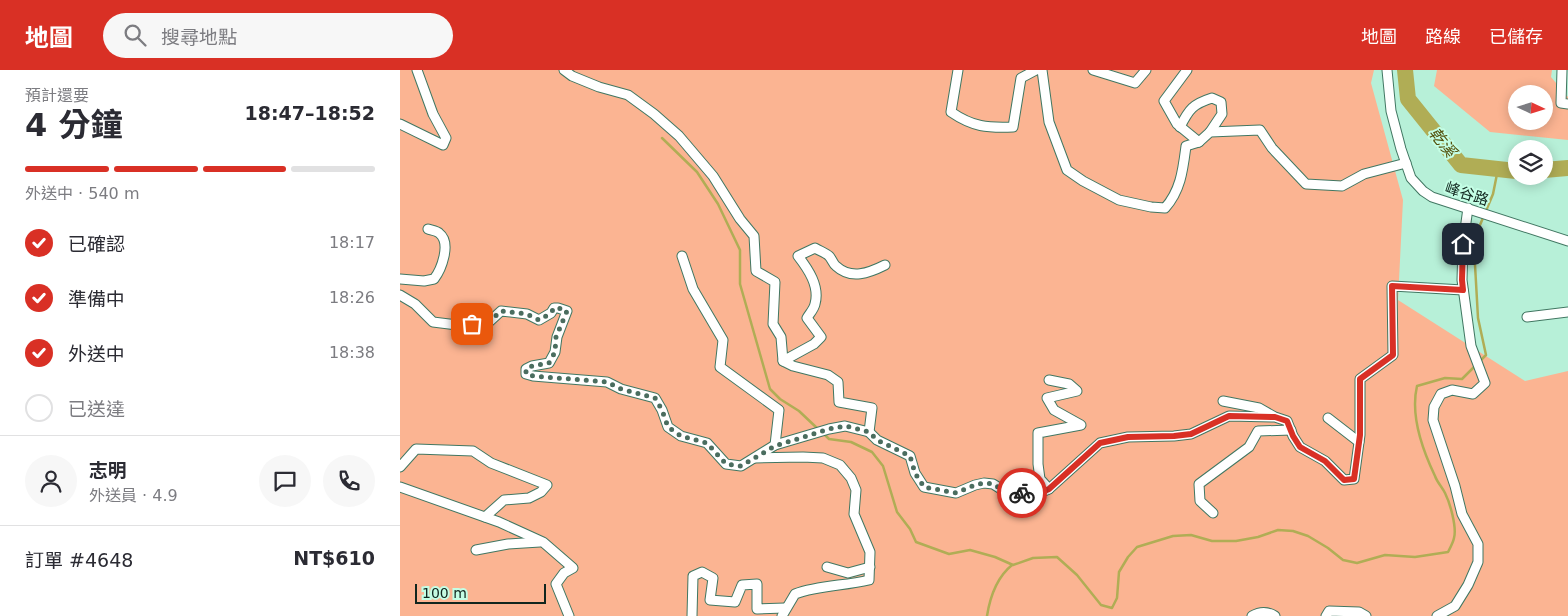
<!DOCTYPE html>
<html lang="zh-TW">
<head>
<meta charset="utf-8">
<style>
	body { margin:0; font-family:"DejaVu Sans","Noto Sans TC",sans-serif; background:#f7f7f7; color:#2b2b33; height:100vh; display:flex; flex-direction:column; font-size:19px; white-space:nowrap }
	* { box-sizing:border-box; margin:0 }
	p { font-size:16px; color:#7c7c81 }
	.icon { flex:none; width:28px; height:28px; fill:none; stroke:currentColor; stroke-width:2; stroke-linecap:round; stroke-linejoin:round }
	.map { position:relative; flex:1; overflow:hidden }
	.details { display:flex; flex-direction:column; background:#fff; width:400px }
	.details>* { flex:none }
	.needle { width:32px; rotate:94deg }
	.fabs { position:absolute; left:1108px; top:15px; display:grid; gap:10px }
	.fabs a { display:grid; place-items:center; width:45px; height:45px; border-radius:50%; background:#fff; box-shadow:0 2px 12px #0003; font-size:25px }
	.scale { position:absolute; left:15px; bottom:12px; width:131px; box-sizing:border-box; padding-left:5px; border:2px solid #10261e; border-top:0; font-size:14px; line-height:18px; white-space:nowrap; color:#10261e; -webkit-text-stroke:4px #c4fee5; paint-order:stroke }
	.pin { position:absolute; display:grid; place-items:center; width:42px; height:42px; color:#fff; margin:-21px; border-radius:10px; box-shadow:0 2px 8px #0006 }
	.courier { position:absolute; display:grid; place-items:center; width:50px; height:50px; margin:-25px; border:4px solid #d93025; border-radius:50%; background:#fff; color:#222; box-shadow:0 1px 6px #0007 }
	.overview em { font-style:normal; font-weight:700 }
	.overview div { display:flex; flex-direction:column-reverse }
	.overview { display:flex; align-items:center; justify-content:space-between; height:85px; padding:0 25px }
	h1 { font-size:32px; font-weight:700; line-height:38px }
	.bar { display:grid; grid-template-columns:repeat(4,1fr); gap:8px 5px; align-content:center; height:60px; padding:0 25px }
	.bar i { height:6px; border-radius:4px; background:#e1e1e2 }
	.bar .current { background:#d93025 }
	.bar p { grid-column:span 4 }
	.line { display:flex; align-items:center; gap:12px; padding:0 25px; border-top:1px solid #e1e1e2 }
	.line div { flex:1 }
	.round { display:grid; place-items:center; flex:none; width:52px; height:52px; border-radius:26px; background:#f7f7f7 }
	ol { padding:0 25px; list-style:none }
	li { display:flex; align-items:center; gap:15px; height:55px }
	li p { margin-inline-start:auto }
	li .icon { padding:5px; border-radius:50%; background:#d93025; color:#fff; stroke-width:4 }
	li:last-child { color:#7c7c81 }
	li i { width:28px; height:28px; border:2px solid #e1e1e2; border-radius:50% }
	header { display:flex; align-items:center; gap:30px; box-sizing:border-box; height:70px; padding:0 25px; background:#d93025; color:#fff }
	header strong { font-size:24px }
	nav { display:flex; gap:28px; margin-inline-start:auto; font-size:18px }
	.search { width:350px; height:45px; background:#f7f7f7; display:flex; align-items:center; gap:12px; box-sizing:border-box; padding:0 18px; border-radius:28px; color:#7c7c81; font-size:19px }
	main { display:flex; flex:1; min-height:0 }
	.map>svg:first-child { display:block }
	.green { fill:#fbb492; fill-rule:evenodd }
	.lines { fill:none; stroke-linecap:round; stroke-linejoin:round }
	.stream { stroke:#b0ad55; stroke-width:2.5 }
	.river { stroke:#b0ad55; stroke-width:16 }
	.minor-casing { stroke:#417762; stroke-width:11 }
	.minor { stroke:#fff; stroke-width:9 }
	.done { stroke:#4a6d5f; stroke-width:5; stroke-dasharray:0 9 }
	.route { stroke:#d93025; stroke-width:6 }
	.labels { text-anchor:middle; stroke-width:4; stroke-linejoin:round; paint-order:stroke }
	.street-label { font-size:15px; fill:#10261e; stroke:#c4fee5 }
	.water-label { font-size:16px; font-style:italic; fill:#53500b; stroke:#c4fee5 }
</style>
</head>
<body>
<header>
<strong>地圖</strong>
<div class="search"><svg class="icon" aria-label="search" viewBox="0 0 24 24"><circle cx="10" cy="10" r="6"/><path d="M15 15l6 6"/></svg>搜尋地點</div>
<nav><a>地圖</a><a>路線</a><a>已儲存</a></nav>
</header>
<main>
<section class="details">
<div class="overview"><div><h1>4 分鐘</h1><p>預計還要</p></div><em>18:47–18:52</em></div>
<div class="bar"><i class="current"></i><i class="current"></i><i class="current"></i><i></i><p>外送中 · 540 m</p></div>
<ol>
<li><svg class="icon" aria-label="check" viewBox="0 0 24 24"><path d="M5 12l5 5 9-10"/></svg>已確認<p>18:17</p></li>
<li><svg class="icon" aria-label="check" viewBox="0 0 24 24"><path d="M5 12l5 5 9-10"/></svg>準備中<p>18:26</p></li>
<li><svg class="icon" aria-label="check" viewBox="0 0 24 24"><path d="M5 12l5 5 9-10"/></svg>外送中<p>18:38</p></li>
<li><i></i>已送達</li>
</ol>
<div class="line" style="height:90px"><a class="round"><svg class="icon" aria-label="person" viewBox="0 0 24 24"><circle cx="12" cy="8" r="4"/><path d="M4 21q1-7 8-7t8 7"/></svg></a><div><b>志明</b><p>外送員 · 4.9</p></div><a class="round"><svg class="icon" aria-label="chat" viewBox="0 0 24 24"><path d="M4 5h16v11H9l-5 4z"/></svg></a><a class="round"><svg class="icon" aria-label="phone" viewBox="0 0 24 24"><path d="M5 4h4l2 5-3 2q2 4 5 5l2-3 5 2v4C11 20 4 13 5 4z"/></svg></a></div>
<div class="line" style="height:65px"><div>訂單 #4648</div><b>NT$610</b></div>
</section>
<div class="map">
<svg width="1168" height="546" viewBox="0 0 1168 546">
	<rect width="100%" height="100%" fill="#b7f0d8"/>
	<g class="green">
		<path d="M0,0h974l-3,13 32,117 -5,100 127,81 43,-10v245h-1168z"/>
		<path d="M1037,0h115l-1,7 17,20v43l-78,-8 -56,-46zM1116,24h28v27h-28z"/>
	</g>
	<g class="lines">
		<g class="stream">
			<path d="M262,68l35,34 21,32 22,46v34l30,105 10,10 19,12 19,18"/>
			<path d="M1079,292l7,-7 -8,-37 -4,-71 6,-22 13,-31 5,-25"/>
			<path d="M424,364l5,5 22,3 21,10 11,14 14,46 13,17 6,13 33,12 21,-4 25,7 18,8 20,-7 24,-1 20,18 24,30 11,3 5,-10 2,-26 9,-15 9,-10 36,-11 18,-1 21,6h24l22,-4 20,-7 15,1 15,5 20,12 15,12 14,3 28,-8 30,2 33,-5c2,-4 5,-9 6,-14 3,-11 -4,-35 -9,-45 -3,-6 -8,-11 -10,-17 -13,-27 -25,-60 -18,-90l28,-8 17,1 13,-13"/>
			<path d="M587,546c3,-19 9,-38 25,-51"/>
		</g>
		<g class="river">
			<path d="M1005,0l3,29 53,66 55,6"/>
			<path d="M1144,100l24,-2"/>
		</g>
		<g class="minor-casing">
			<g id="minor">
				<path d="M164,0l8,6 27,11 29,8 26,19 25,22 34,40 27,43 14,17 2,35 19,11 -2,42 8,13 2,24 10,5 35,9 10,7 1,20 33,6 -3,24"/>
				<path d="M558,0l-7,42c22,15 36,16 62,15l8,-49 15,-8"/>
				<path d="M642,0l7,52 18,48 16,11 36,19 32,7 14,1c16,-18 18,-39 21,-62l13,-4"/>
				<path d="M693,0l42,13 11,-13"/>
				<path d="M787,0l-23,31 13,23 22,18 11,-10 50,-2 12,18 34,36 36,2 22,-12 42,-11"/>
				<path d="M987,0l4,41 10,38 10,29 12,13 9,6 136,44"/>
				<path d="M1162,0l-1,33 7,1"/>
				<path d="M0,54l43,21 3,-7 -13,-24 -16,-44"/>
				<path d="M780,57c9,-18 13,-23 32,-29l9,4 1,12 -12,18"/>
				<path d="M282,186l11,33 30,51 -3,27 59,43 -4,35"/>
				<path d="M0,209l24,2 10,-2c7,-9 18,-36 5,-46 -2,-2 -8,-3 -11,-4"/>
				<path d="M0,225l15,9 18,18 24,3 31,-2 13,-12 26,3 12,6 12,-7 3,-5h4l9,3 -10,26 -2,15 -6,11 -17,3 -6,3v5l7,2 74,6 14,7 34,9 7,12 6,17 13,9 26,7 19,21 15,2 34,-21 54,-16 16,-3 24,6 8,8 33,16 5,17 9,14 32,6 19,-8 9,-2 9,1 8,5 34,6 14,-6 51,-46 28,-6 46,-1 17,-2 38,-18 46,1 12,4 6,15 7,11 25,14 19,19 10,-1 6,-44v-56l33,-24 -1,-69 71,4"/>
				<path d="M1127,247l41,-5"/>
				<path d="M383,291l31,-17 7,-7 -14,-19c3,-5 7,-9 8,-14 5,-18 -7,-35 -17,-48l17,-8c5,3 11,5 14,8 3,3 4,8 7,10 15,14 33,7 49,-1"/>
				<path d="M649,310l20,4 8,7 -30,7 7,12 27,15 -43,8v31l2,15 9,10"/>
				<path d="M823,331l36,7 14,8"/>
				<path d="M928,348l31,24"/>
				<path d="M355,388l48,-1 20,1 17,7 11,13 5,12 -2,24 16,38 -1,28c-24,6 -50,5 -74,14l-13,22"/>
				<path d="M0,397l16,-18 57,2 18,12 56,22 -6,7 -12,6 -25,2 -19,17"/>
				<path d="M0,417l99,35 44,20 30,26 -9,5 -8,11 13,32"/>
				<path d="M813,443l-13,-12 -1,-17 50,-37 9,-16 33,-1"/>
				<path d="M76,480l32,-6 32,-2"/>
				<path d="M427,497l21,6 22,-6"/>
				<path d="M292,546l1,-40 9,-4 11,6 -3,22 25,2 7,-17 15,-1v25l28,-1"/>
				<path d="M852,546c7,-4 15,-5 23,0"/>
				<path d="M926,546l3,-5 30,1 7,4"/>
				<path d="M1037,546l18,-10 13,-21 10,-23v-18l-16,-30 -7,-28 -22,-66 1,-13 7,-13 11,-4 21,4 12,-11 -14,-37 -9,-66 1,-36 5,-36"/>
			</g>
		</g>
		<use href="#minor" class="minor"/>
	</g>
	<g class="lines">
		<path class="done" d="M72,254l16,-1 13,-12 26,3 12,6 12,-7 3,-5h4l9,3 -11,26 -1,15 -6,11 -17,3 -6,3v5l7,2 74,6 14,7 34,9 7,12 6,17 13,9 26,7 19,21 15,2 34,-20 54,-17 17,-3 23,6 8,8 33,16 5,17 9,14 32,6 19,-8 9,-2 9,1 8,5 21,4"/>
		<path class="route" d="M622,423l13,2 14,-6 51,-46 28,-6 46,-1 17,-2 38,-18 46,1 12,4 6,15 7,11 25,14 19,19 10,-1 6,-44v-56l33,-24 -1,-69 71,4 -1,-10 1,-36"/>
	</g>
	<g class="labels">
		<g class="street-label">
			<text transform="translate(1067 124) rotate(18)" y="5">峰谷路</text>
		</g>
		<g class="water-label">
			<text transform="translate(1043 72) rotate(51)" y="6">乾溪</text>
		</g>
	</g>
</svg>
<div class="fabs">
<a><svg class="needle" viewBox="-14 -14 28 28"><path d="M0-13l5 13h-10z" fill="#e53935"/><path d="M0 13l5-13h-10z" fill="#7c7c81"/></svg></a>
<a><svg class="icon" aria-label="layers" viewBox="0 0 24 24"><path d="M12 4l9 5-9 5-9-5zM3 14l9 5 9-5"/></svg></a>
</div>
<div class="scale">100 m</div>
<div class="pin" style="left:72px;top:254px;background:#ea580c"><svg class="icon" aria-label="bag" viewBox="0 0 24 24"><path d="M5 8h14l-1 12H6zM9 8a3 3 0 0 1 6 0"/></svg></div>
<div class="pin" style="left:1063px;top:174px;background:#1f2937"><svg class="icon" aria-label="home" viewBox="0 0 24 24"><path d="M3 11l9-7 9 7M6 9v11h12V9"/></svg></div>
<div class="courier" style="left:622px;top:423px"><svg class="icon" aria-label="bike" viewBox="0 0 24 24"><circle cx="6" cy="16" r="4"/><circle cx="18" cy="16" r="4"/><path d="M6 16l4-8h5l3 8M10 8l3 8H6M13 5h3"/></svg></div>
</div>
</main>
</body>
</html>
